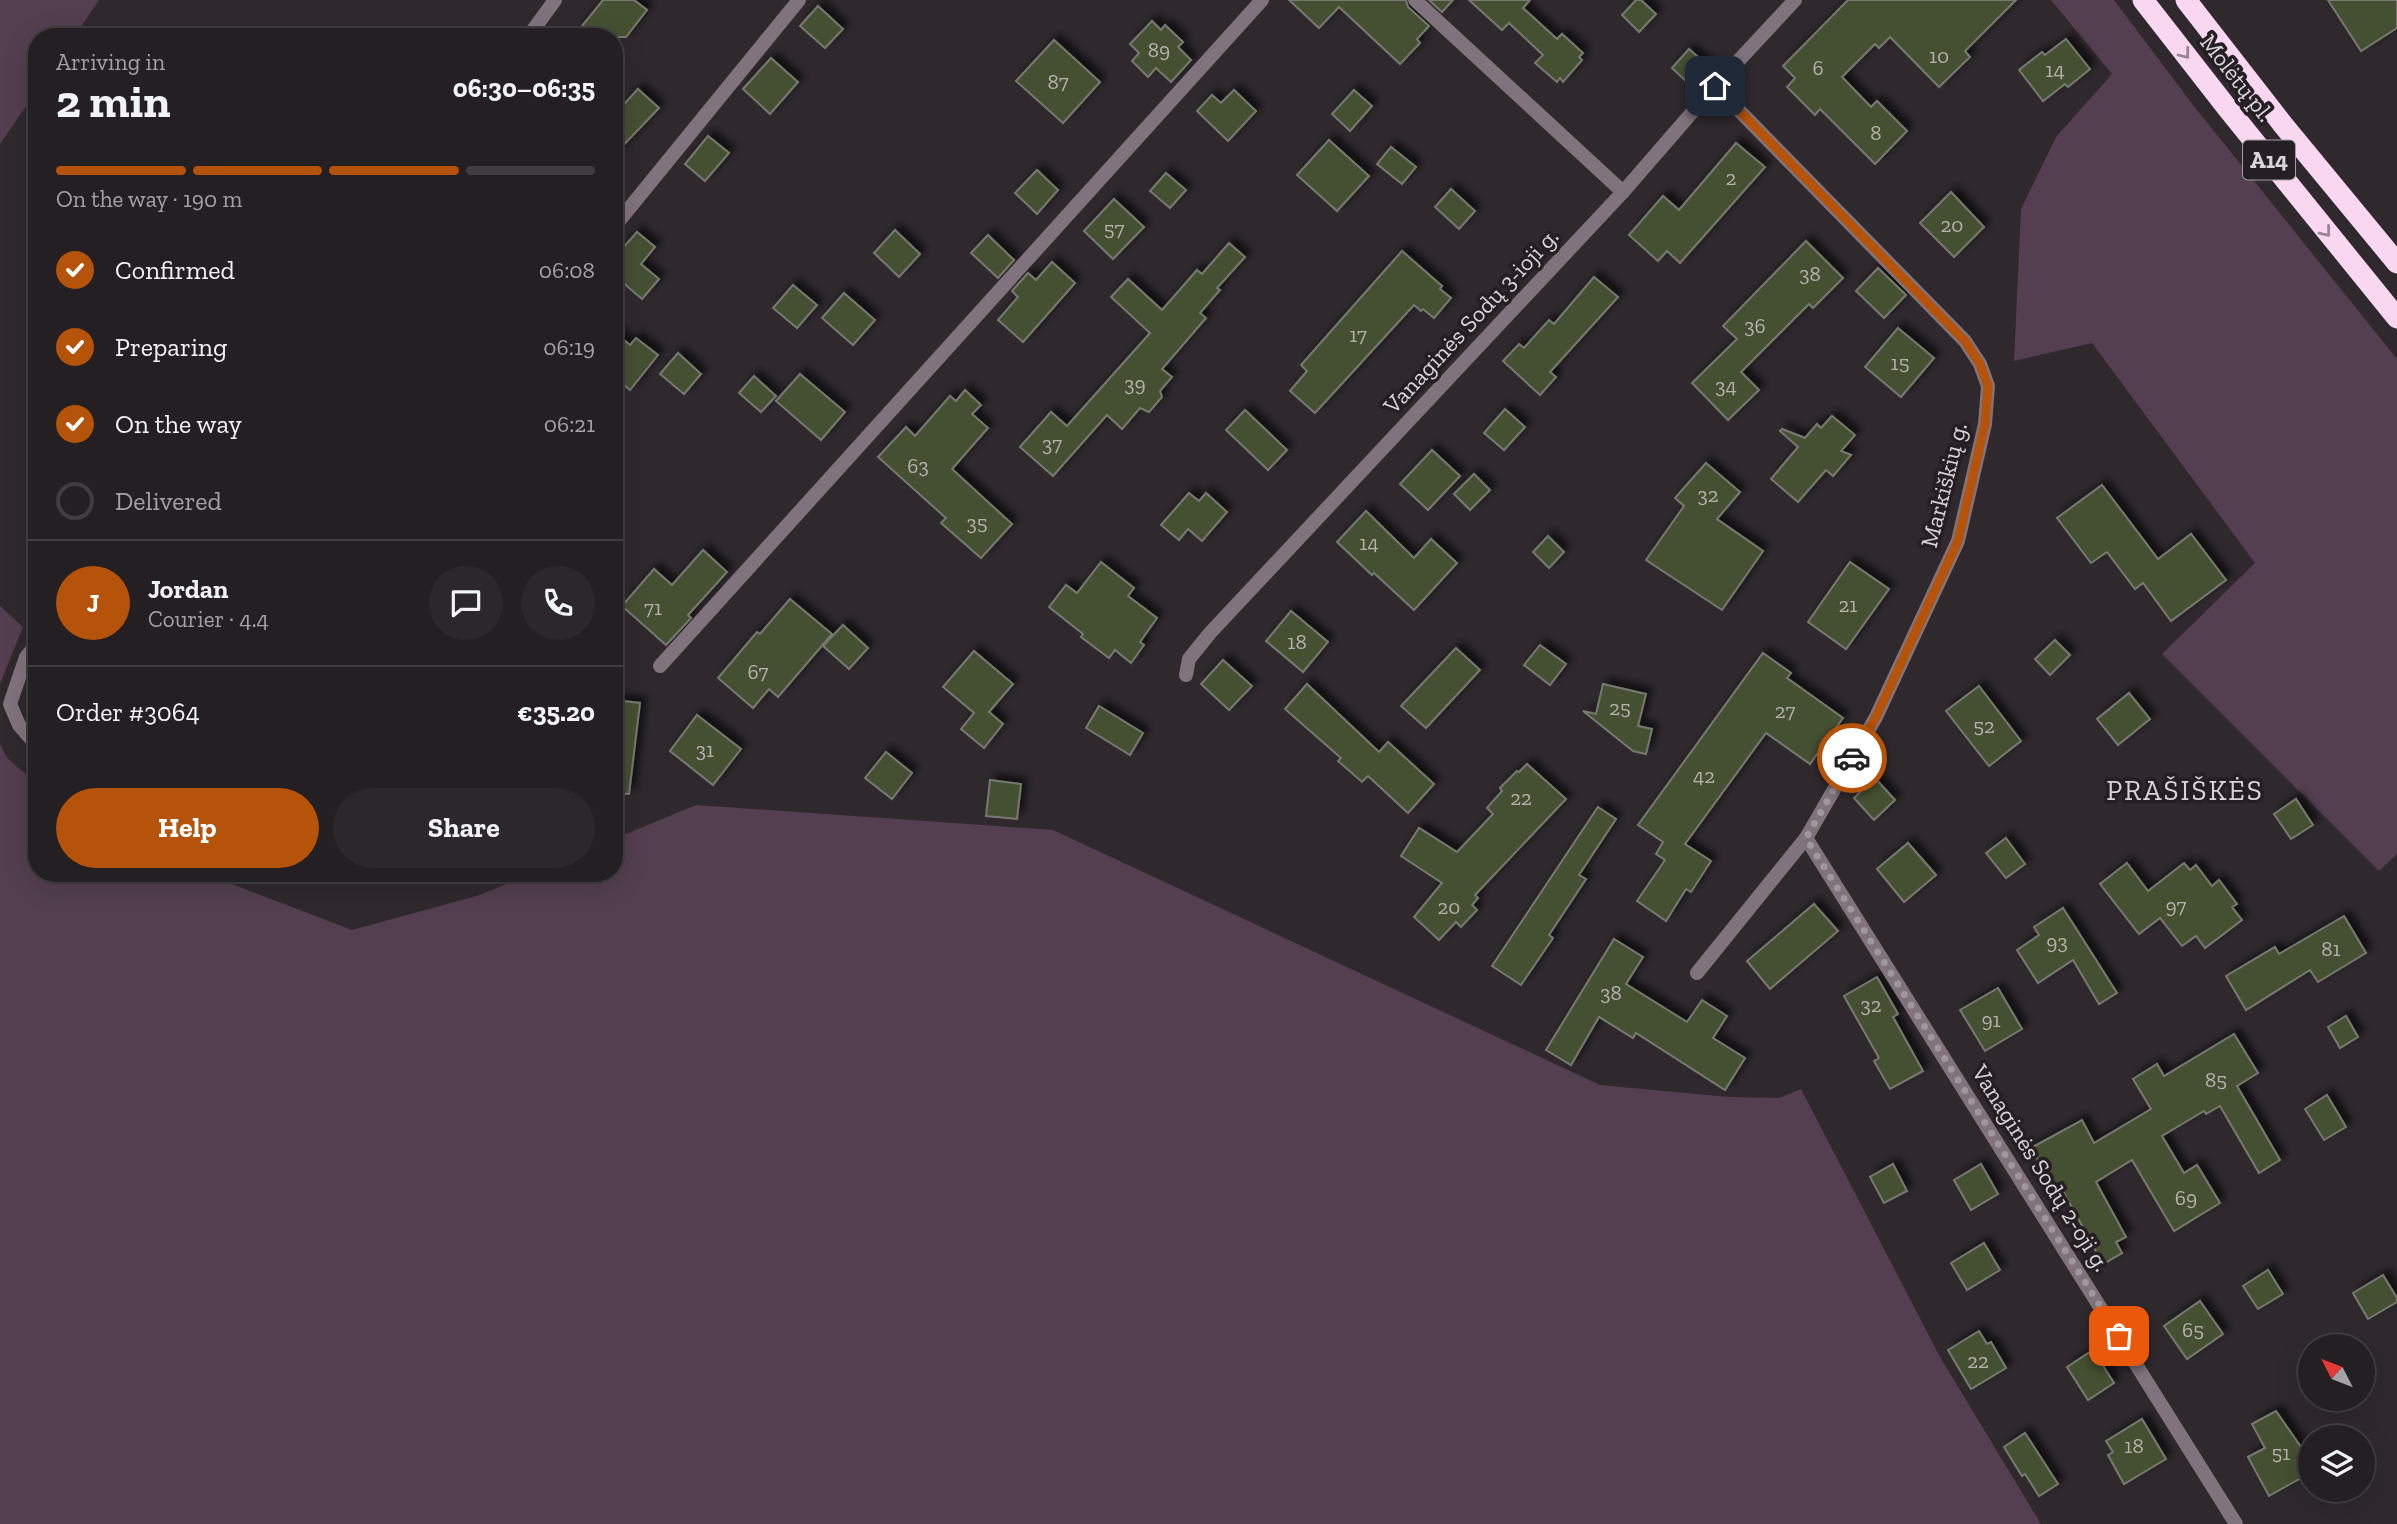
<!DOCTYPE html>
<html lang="en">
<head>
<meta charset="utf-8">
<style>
	body { margin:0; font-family:"Zilla Slab",serif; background:#2b272a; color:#f1f3f6; height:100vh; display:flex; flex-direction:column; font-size:26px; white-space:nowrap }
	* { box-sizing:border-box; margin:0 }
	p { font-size:23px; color:#a3a2a5 }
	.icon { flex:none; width:38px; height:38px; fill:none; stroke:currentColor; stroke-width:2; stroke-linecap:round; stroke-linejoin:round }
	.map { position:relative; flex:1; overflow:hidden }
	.side { position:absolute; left:28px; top:28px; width:595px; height:854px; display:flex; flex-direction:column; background:#231f22; border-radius:28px; box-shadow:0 7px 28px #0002,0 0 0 2px #403d40 }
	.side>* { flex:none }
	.needle { width:46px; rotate:312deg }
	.fabs { position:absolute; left:2298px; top:1334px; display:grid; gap:14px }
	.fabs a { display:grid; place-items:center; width:77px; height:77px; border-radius:50%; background:#231f22; box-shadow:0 7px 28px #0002,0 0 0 2px #403d40; font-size:35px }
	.pin { position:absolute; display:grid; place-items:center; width:60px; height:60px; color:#fff; margin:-30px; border-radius:14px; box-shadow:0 4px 10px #0006 }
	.courier { position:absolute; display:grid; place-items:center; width:70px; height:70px; margin:-35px; border:5px solid #b45309; border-radius:50%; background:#fff; color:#222; box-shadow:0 2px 9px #0007 }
	.head em { font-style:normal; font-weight:700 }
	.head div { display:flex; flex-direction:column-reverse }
	.head { display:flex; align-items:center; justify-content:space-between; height:119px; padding:0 28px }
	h1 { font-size:46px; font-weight:700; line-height:52px }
	.bar { display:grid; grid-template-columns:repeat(4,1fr); gap:10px 7px; align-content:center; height:84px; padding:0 28px }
	.bar i { height:9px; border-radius:5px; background:#403d40 }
	.bar .selected { background:#b45309 }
	.bar p { grid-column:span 4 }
	.line { display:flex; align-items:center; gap:18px; padding:0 28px; border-top:2px solid #403d40 }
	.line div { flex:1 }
	.round { display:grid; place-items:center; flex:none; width:74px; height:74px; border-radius:37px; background:#2b272a }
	ol { padding:0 28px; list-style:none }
	li { display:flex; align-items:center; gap:21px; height:77px }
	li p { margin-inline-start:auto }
	li .icon { padding:7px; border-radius:50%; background:#b45309; color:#fff; stroke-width:4 }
	li:last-child { color:#a3a2a5 }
	li i { width:38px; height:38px; border:4px solid #403d40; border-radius:50% }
	.primary-button { display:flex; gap:14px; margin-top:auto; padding:14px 28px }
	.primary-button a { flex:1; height:80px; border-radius:42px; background:#b45309; color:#fff; font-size:28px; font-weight:700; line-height:80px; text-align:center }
	.primary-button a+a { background:#2b272a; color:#f1f3f6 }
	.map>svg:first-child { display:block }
	.green { fill:#533f4f }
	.building { fill:#454f30; stroke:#767970; stroke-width:2; filter:url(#shadow) }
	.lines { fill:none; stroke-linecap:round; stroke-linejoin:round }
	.street { stroke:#80737d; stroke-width:14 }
	.highway { stroke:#f9d7f1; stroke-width:21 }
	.oneway { stroke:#9a8495 }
	.done { stroke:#9e989c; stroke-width:7; stroke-dasharray:0 12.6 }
	.route { stroke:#b45309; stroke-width:9 }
	.labels { text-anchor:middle; stroke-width:7; stroke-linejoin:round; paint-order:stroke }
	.number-label { font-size:21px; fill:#b4b3ae }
	.shield { fill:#251f24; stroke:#a39ea2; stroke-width:2 }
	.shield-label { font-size:23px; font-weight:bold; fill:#d9d4d8 }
	.street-label { font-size:24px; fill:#d9d4d8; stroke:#251f24 }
	.quarter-label { font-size:28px; letter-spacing:2px; fill:#d9d4d8; stroke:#251f24 }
</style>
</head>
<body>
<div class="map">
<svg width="2397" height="1524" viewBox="0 0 2397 1524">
	<defs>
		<filter id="shadow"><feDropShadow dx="6" dy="-6" stdDeviation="3.5" flood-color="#0009"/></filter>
	</defs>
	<rect width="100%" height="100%" fill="#2f292e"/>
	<g class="green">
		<path d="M0,0h99l-25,37h-37v53l-37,54z"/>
		<path d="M2051,0h63l79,105 204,254v495l-18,17 -217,-217 93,-91 -163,-220 -78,18 7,-152 35,-72 56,-63z"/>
		<path d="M0,606l23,21 -23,57z"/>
		<path d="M0,744l7,14 30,26v89h166l149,57 128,-35 52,-22h82v-34l82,-34 357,25 547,255 129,12 50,1 22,-9 139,268 101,167h-2041z"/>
	</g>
	<g class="building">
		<path d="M603,0h31l13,10 -21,27h-53z"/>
		<path d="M1289,0h117l2,7 21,19 -12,13 3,4 -20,21 -61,-57 -20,21z"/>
		<path d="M1429,0h24l-11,12z"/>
		<path d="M1469,0h61l-7,8 34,31 5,-5 21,19 -4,4 3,3 -19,22 -3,-4 -3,4 -22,-19 8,-8 -34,-32 -7,7z"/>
		<path d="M1636,0h5l15,14 -17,18 -17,-17z"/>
		<path d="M1848,0h168l-51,51 5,6 -31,30 -49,-50 -11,11 -4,-4 -33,33 29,30 6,-6 30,30 -32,33 -55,-55 -5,6 -28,-28 8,-9 -12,-12z"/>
		<path d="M2328,0h69v28l-36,23z"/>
		<path d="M818,6l25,23 -18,19 -25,-22z"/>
		<path d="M1152,21l9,9 4,-5 18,17 -5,5 13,13 -20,22 -15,-14 -8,9 -16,-16 7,-8 -9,-9z"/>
		<path d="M2066,39l24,30 -22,18 -3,-3 -22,17 -24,-31 23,-18 3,3z"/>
		<path d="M1054,40l46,42 -37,41 -47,-42z"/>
		<path d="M1689,49l18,16 -18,19 -17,-16z"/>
		<path d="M771,58l27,24 -28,32 -27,-25z"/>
		<path d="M638,89l21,19 -45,47v-40z"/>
		<path d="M1234,90l22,21 -28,30 -31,-30 15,-16 9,8z"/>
		<path d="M1354,90l18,16 -22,25 -18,-17z"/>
		<path d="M708,136l21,17 -24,28 -20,-17z"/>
		<path d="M1329,140l40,36 -32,35 -40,-36z"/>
		<path d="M1736,143l29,24 -85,96 -13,-12 -9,10 -29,-26 34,-39 16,14z"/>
		<path d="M1391,147l25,20 -14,17 -25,-20z"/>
		<path d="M1037,170l21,20 -21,24 -22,-21z"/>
		<path d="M1166,173l20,17 -16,18 -20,-17z"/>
		<path d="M1451,189l24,22 -16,18 -24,-22z"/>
		<path d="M1951,192l33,35 -30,30 -34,-34z"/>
		<path d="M1114,199l30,28 -31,32 -29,-28z"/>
		<path d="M895,230l25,24 -21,23 -25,-24z"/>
		<path d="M637,232l18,15 -14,17 18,15 -17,20 -28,-24v-17z"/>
		<path d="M988,235l26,25 -16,18 -27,-25z"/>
		<path d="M1806,241l37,37 -30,30 -4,-4 -68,68 18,18 -31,30 -36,-37 45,-44 -14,-13z"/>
		<path d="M1229,243l16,14 -28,31 3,2 -20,23 6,5 -44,51 10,8 -12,14 2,6 -13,15 -9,-4 -18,21 -15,-14 -54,61 -33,-29 31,-35 16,14 83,-93 -39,-36 17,-18 34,31 35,-40 5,4z"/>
		<path d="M1402,251l40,35 -2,3 11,9 -17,20 -11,-9 -2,2 -7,-6 -99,108 -25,-22 17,-20 -6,-6z"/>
		<path d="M1052,262l23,21 -52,59 -25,-22 20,-23 -6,-6 16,-18 8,7z"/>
		<path d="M1878,268l28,27 -22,23 -28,-27z"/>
		<path d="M1594,277l24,20 -68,75 6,5 -16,18 -37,-34 16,-17 5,4 25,-28 5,4z"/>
		<path d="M793,285l24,20 -20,23 -24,-20z"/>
		<path d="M844,293l31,27 -22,25 -31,-27z"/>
		<path d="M1898,328l36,30 -33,39 -36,-30z"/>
		<path d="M614,332l16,13 6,-7 22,17 -28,35 -16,-13z"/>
		<path d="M678,353l23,21 -17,20 -24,-20z"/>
		<path d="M800,374l45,38 -24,28 -45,-39z"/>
		<path d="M754,376l22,20 -15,16 -22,-19z"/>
		<path d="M965,390l16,15 -9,9 16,14 -36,41 60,55 -31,34 -40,-35 5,-5 -68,-61 28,-30 9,9 35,-40 6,5z"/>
		<path d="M1505,409l20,18 -21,23 -20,-17z"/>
		<path d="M1245,410l42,40 -19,20 -42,-40z"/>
		<path d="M1832,416l23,19 -14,16 10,4 -18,21 -7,-6 -28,32 -27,-23 27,-32 -18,-16 2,-2 23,9 12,-14 4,4z"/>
		<path d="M1432,450l28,26 -32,34 -28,-26z"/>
		<path d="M1706,463l34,29 -23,27 46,32 -41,59 -76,-50 38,-54 -9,-8z"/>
		<path d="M1474,474l16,16 -20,20 -16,-16z"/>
		<path d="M2102,485l56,74 33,-25 35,46 -55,41 -28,-38 -8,6 -28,-37 -16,11 -34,-45z"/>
		<path d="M1189,493l10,8 7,-8 21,19 -25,29 -14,-12 -9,11 -18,-15z"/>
		<path d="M1366,511l48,47 17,-19 26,24 -43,47 -40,-37 -2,2 -35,-33z"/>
		<path d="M1548,536l16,16 -15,16 -16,-16z"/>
		<path d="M703,550l24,22 -39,43 3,3 -25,27 -44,-39 32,-37 18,16z"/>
		<path d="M1101,562l33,26 -6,8 29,22 -17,24 4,3 -13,18 -16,-13 -6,8 -28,-21 2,-3 -34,-27 17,-22 11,8z"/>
		<path d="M1850,562l39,27 -43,60 -38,-27z"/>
		<path d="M790,599l42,35 -54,63 -9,-8 -16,19 -35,-30 39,-46 3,2z"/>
		<path d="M1291,611l37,31 -25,30 -37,-31z"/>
		<path d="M843,625l25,23 -19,21 -26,-23z"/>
		<path d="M2055,640l15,15 -20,20 -15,-16z"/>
		<path d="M1540,645l26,19 -16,21 -26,-20z"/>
		<path d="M1456,648l24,22 -54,58 -25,-22z"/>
		<path d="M974,651l39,33 -24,28 14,12 -19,24 -23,-19 13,-16 -31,-26z"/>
		<path d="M1763,653l28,20 -4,5 56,40 -33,46 -44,-31 -81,111 26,17 -20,31 -5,-3 -20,32 -29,-20 28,-41 -9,-6 7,-12 -25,-17z"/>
		<path d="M1223,660l29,26 -23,24 -28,-26z"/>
		<path d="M1307,684l72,68 9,-10 46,42 -26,29 -40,-37 -6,6 -24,-21 3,-3 -56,-49z"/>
		<path d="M1603,684l43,10 -8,32 14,3 -6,25 -13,-3 -50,-40 13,3z"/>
		<path d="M1979,686l42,55 -32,25 -43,-55z"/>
		<path d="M2129,693l21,26 -32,26 -21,-26z"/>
		<path d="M614,700l26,3 -11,91 -15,-1z"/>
		<path d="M1099,706l44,27 -13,22 -44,-27z"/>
		<path d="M697,715l44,34 -28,36 -43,-34z"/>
		<path d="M886,752l26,21 -20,26 -27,-21z"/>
		<path d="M1527,764l39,35 -91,96 3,3 -6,7 5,5 -16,17 -5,-5 -17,18 -25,-23 28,-34 -41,-27 18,-28 38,24 36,-38 -6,-6 15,-17 -2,-3 17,-17 2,1z"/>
		<path d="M1875,778l20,22 -21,20 -20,-22z"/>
		<path d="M990,780l31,4 -4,35 -31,-3z"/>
		<path d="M2296,799l17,26 -22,14 -17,-25z"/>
		<path d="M1598,807l18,12 -37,56 7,4 -37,56 4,3 -32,47 -29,-19z"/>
		<path d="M2006,838l19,26 -19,14 -20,-25z"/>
		<path d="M1908,843l28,32 -32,27 -27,-33z"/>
		<path d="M2127,863l21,28 36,-28 6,7 6,-5 16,21 7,-6 18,24 -5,3 10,13 -37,28 -9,-12 -14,10 -22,-28 -21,16 -39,-50z"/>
		<path d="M1814,904l24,27 -68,58 -23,-28z"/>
		<path d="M2063,908l54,85 -18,11 -26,-44 -35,23 -21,-33 22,-15 -5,-8z"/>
		<path d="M2344,916l22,37 -48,29 -8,-12 -64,40 -20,-34 49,-29 4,7z"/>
		<path d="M1614,939l29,18 -17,27 61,38 15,-22 25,16 -14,22 32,20 -20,32 -89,-57 -3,5 -34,-21 -28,48 -25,-15z"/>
		<path d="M1877,977l21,37 -5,3 30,54 -33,18 -16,-28 5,-3 -35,-62z"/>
		<path d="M1998,988l24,41 -37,22 -25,-41z"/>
		<path d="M2346,1016l12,21 -18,11 -12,-21z"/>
		<path d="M2234,1034l24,39 -21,13 43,74 -21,13 -39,-67 -14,8 -2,-3 -42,25 22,37 13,-8 23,38 -46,28 -42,-71 -36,22 30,55 -10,5 6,11 -19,11 -40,-73 -6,4 -26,-47 51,-28 12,23 57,-34 -18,-30 24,-15 7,12z"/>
		<path d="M2327,1095l19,32 -22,13 -19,-31z"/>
		<path d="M1893,1164l14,27 -23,12 -14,-26z"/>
		<path d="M1981,1164l17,30 -27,16 -17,-30z"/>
		<path d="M1984,1243l16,27 -33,20 -16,-27z"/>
		<path d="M2268,1270l15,24 -25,15 -15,-23z"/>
		<path d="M2383,1275l14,23v4l-29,17 -15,-26z"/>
		<path d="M2200,1301l23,33 -36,25 -23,-33z"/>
		<path d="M1979,1331l8,13 4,-2 15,26 -35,21 -23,-39z"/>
		<path d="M2093,1350l21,33 -26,17 -21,-33z"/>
		<path d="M2276,1411l34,49v13l-41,23 -21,-39 17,-9 -13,-24z"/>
		<path d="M2142,1419l24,40 -42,25 -16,-29 5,-3 -7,-11z"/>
		<path d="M2025,1433l33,51 -19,12 -14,-22 -3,2 -18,-29z"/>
	</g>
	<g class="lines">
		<g class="street">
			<path d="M1415,0l208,192"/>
			<path d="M528,37l27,-37"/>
			<path d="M614,227l185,-227"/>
			<path d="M37,644l-11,13 -16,47 9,21 18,21"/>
			<path d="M660,666l602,-666"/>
			<path d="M1186,675l3,-16 21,-26 413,-441 92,-106 80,-86"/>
			<path d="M1806,838l430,686"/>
			<path d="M1697,973l109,-135 70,-121 82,-176 27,-117 3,-38 -8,-22 -15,-23 -250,-255"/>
		</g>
		<g class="highway">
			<path d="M2143,0l85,109 169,209"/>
			<path d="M2186,0l98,126 113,137"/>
		</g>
	</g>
	<defs><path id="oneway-chevron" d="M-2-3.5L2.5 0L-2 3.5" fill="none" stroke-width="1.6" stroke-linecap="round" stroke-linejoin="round" transform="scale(1.75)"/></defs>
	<g class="oneway">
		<use href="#oneway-chevron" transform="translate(2185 54) rotate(52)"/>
		<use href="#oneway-chevron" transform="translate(2326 232) rotate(51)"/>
	</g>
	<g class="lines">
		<path class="done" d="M1852,758l-46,80 313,498"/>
		<path class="route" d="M1715,86l250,255 15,23 8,22 -3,38 -27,117 -82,176 -24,41"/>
	</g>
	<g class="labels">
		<g class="number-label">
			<text x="1159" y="57">89</text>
			<text x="1939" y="63">10</text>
			<text x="1818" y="75">6</text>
			<text x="2055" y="77">14</text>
			<text x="1058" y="89">87</text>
			<text x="1876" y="140">8</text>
			<text x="1731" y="185">2</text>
			<text x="1952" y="232">20</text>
			<text x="1114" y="236">57</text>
			<text x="1810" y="281">38</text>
			<text x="1755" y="333">36</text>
			<text x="1358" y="342">17</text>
			<text x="1900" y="370">15</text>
			<text x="1135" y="391">39</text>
			<text x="1726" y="393">34</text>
			<text x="1052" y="451">37</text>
			<text x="918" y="473">63</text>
			<text x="1708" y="502">32</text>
			<text x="977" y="530">35</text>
			<text x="1369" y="550">14</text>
			<text x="1848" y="612">21</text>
			<text x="653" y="615">71</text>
			<text x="1297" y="649">18</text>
			<text x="758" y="679">67</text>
			<text x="1620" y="715">25</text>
			<text x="1785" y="718">27</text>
			<text x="1984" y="733">52</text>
			<text x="705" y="757">31</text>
			<text x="1704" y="783">42</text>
			<text x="1521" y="805">22</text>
			<text x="2176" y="913">97</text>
			<text x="1449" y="914">20</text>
			<text x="2057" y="949">93</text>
			<text x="2331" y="956">81</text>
			<text x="1611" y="1000">38</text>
			<text x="1871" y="1012">32</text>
			<text x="1991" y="1027">91</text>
			<text x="2216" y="1087">85</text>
			<text x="2186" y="1205">69</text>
			<text x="2193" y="1337">65</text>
			<text x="1978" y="1368">22</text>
			<text x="2134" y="1453">18</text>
			<text x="2281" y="1460">51</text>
		</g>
		<rect class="shield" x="2243" y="140.5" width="52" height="39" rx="5"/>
		<g class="shield-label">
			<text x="2269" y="168">A14</text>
		</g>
		<g class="street-label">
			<text transform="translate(2237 78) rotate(52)" y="8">Molėtų pl.</text>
			<text transform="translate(1471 321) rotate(-47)" y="8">Vanaginės Sodų 3-ioji g.</text>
			<text transform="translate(1944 485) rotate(-76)" y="8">Markiškių g.</text>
			<text transform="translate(2041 1168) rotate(58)" y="8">Vanaginės Sodų 2-oji g.</text>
		</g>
		<g class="quarter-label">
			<text x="2185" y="800">PRAŠIŠKĖS</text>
		</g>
	</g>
</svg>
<div class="fabs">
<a><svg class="needle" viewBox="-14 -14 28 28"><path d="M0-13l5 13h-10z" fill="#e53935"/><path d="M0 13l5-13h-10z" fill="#a3a2a5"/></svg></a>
<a><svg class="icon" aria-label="layers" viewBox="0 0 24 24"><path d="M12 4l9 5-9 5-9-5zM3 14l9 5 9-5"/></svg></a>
</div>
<div class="pin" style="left:2119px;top:1336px;background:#ea580c"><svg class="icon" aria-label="bag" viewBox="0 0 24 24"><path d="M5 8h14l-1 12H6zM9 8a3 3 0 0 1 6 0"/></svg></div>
<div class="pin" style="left:1715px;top:86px;background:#1f2937"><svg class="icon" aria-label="home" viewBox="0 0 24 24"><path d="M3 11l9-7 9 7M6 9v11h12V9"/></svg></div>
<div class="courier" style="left:1852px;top:758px"><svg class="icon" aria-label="car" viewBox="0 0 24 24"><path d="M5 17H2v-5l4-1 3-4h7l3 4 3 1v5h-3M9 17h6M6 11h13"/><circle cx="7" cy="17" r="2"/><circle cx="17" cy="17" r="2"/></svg></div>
<section class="side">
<div class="head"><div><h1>2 min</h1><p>Arriving in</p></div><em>06:30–06:35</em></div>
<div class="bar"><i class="selected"></i><i class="selected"></i><i class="selected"></i><i></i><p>On the way · 190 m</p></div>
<ol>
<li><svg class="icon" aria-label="check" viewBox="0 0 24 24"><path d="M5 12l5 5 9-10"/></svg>Confirmed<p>06:08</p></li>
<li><svg class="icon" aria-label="check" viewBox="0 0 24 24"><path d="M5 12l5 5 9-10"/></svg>Preparing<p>06:19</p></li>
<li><svg class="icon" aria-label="check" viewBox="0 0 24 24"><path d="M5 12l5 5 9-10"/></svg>On the way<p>06:21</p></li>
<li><i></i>Delivered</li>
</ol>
<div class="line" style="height:126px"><b class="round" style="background:#b45309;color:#fff">J</b><div><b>Jordan</b><p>Courier · 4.4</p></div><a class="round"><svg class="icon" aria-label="chat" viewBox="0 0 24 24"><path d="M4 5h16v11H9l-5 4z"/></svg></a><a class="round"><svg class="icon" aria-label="phone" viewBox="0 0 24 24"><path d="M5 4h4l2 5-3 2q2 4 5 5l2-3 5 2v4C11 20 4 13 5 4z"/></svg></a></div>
<div class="line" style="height:91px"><div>Order #3064</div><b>€35.20</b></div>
<div class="primary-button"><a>Help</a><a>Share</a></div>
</section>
</div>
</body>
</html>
